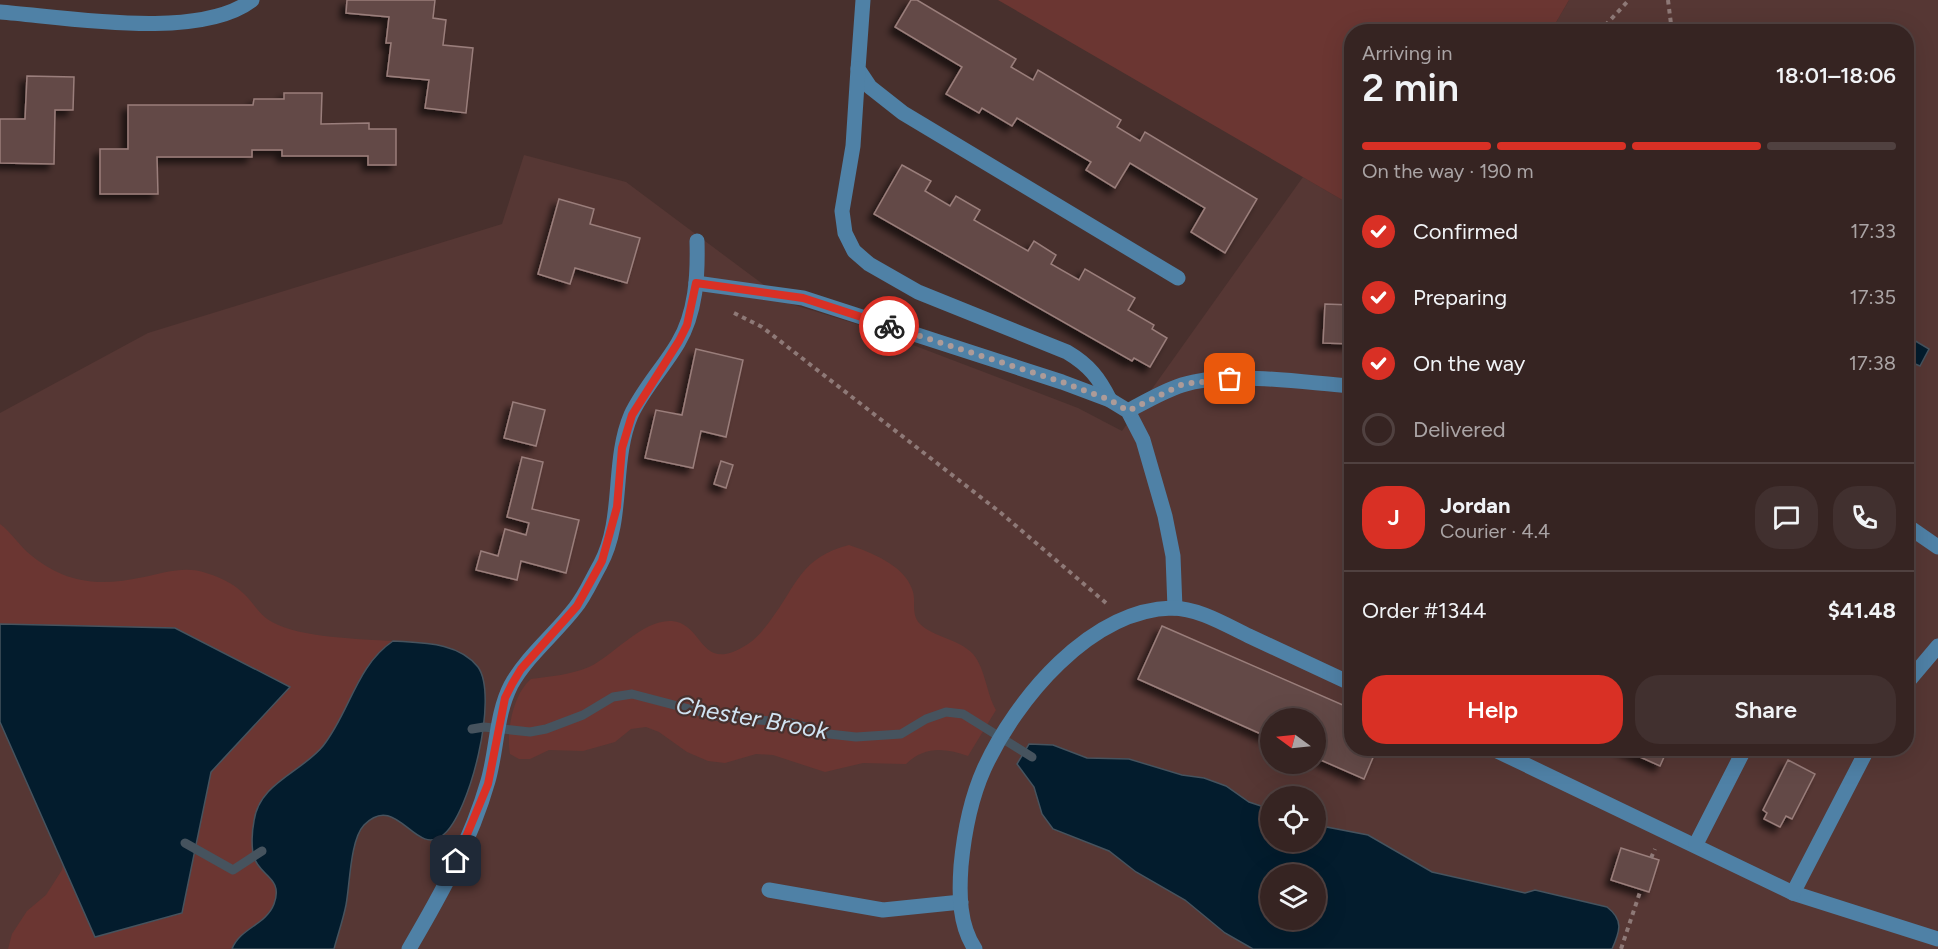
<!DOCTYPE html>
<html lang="en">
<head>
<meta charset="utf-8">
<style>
	body { margin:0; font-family:Figtree,sans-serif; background:#41302f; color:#f1f3f6; height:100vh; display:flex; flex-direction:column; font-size:22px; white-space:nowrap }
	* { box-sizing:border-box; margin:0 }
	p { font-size:20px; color:#aaa4a5 }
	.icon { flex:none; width:33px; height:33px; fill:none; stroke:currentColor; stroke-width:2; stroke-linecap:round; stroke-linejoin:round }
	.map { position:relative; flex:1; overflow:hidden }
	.panel { position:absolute; left:1344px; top:24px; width:570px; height:732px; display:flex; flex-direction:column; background:#362422; border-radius:24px; box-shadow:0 6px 24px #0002,0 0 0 2px #504140 }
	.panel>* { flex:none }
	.needle { width:39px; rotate:285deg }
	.tools { position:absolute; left:1260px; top:708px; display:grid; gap:12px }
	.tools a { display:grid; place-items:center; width:66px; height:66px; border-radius:50%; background:#362422; box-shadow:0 6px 24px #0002,0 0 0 2px #504140; font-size:30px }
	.pin { position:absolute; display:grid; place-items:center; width:51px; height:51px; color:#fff; margin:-26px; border-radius:12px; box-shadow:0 3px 9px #0006 }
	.courier { position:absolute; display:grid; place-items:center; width:60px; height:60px; margin:-30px; border:4px solid #d93025; border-radius:50%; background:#fff; color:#222; box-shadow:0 2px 8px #0007 }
	.overview em { font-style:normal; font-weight:600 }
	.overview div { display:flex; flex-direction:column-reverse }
	.overview { display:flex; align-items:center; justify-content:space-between; height:102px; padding:0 18px }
	h1 { font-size:39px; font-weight:600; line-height:45px }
	.bar { display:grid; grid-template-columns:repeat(4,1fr); gap:9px 6px; align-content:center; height:72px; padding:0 18px }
	.bar i { height:8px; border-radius:4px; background:#504140 }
	.bar .on { background:#d93025 }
	.bar p { grid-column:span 4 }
	.line { display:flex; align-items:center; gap:15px; padding:0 18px; border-top:2px solid #504140 }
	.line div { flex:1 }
	.round { display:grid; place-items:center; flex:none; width:63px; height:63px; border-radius:24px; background:#41302f }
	ol { padding:0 18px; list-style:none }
	li { display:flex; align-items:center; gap:18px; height:66px }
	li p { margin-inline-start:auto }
	li .icon { padding:6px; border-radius:50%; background:#d93025; color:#fff; stroke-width:4 }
	li:last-child { color:#aaa4a5 }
	li i { width:33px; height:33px; border:3px solid #504140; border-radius:50% }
	.cta { display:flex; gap:12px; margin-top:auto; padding:12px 18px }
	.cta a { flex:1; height:69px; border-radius:24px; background:#d93025; color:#fff; font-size:24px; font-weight:600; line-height:69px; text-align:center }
	.cta a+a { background:#41302f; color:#f1f3f6 }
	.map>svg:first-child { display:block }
	.built { fill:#563734; fill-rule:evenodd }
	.green { fill:#6b3632 }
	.water { fill:#031c2d; stroke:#46535e; stroke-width:1.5; fill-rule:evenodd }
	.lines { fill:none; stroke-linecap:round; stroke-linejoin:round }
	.stream { stroke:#46535e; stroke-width:9 }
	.building { fill:#644a47; stroke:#9a7e7b; stroke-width:1.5; filter:url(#shadow) }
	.path { stroke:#8e7977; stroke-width:4; stroke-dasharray:4.5 4.5; stroke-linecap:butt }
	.minor { stroke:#4f81a6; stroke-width:15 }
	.done { stroke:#ad9b98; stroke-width:6; stroke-dasharray:0 10.8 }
	.route { stroke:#d93025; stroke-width:8 }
	.labels { text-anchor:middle; stroke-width:4.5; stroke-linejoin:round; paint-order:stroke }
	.water-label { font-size:24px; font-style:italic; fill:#d0e3f2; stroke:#48302d }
</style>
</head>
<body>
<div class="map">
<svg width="1938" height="949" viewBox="0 0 1938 949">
	<defs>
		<filter id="shadow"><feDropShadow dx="-5.5" dy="5.5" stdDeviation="3" flood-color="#0009"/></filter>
	</defs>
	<rect width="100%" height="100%" fill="#48302d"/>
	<path class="built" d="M1569,0h369v949h-1938v-536l148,-80 354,-109 22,-69 102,27 162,121 75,23 215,82 44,23 181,-254 48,28 1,543h554v-716l-355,-1zM1270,718h46v46h-46zM1270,796h46v46h-46zM1270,874h46v46h-46z"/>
	<g class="green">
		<path d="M998,0h571l-18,31 -199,1 -1,173z"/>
		<path d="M0,524c12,9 20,23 32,32 36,29 70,30 112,21 18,-4 41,-11 59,-5 14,4 30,11 40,21 11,10 16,22 29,29 28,16 89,17 121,19 -36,25 -44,71 -70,105 -21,26 -63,38 -69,75 -2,10 -3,27 0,37 5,18 30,20 20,46 -8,21 -34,24 -42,45h-224l4,-15 15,-23 19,-16 16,-25 5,-34 -67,-139z"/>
		<path d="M849,545c21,7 55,20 63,44 5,12 -2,24 8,35 13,13 39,15 53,30 13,16 13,39 23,56l-28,46c-24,-8 -43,-10 -62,8l-43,-1 -38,9 -52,-17 -17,-1 -31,9 -17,-2 -21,-9 -28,-20 -13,-5 -15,2 -16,13 -32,9 -34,-1 -19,9h-11l-9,-5c-4,-22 3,-60 21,-75 21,-3 39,-4 58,-12 25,-12 54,-48 83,-46 33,3 27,55 76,23 8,-5 16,-15 22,-23 27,-36 31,-64 79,-76z"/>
	</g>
	<g class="water">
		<path d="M1907,336l22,13 -9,17 -7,-3 -6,13z"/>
		<path d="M0,624l175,4 115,59 -79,85 -29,141 -87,24 -95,-215z"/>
		<path d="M393,641c29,2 65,1 85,26 21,29 -8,147 -35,168 -28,23 -46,-44 -79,-10 -14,15 -14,59 -18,80 -3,15 -8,29 -12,44h-102c8,-21 34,-24 42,-45 10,-27 -15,-28 -20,-47 -3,-10 -2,-26 0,-36 5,-38 48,-49 69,-75 27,-34 33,-80 70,-105z"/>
		<path d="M1029,744l24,1 34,13 42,1 53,16 22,3 22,8 23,16 21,7v33h46v-17l52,10 64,37 93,21 10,-3 72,17c17,13 13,24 5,42h-359l-28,-16 -40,-33 -49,-28 -27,-21 -56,-22 -11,-15 -8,-27 -17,-23zM1270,874h46v46h-46z"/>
	</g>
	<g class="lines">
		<g class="stream">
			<path d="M472,729l12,-2 46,5 16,-3 37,-14 30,-18 19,-3 84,22 76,7 37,11 27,3 45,-3 25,-15 20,-7 17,2 69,43"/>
			<path d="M185,843l48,27 29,-19"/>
		</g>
	</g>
	<g class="building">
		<path d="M347,0h88l-2,18 13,2 -3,25 30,3 -7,65 -41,-5 4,-28 -42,-4 4,-33h-5l3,-26 -43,-4z"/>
		<path d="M911,0h6l99,59 -5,8 22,13 5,-10 83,50 -4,7 23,14 5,-9 112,67 -32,54 -34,-21 14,-24 -75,-45 -15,25 -29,-18 5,-8 -74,-44 -5,8 -30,-18 -3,5 -33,-19 16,-27 -67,-40z"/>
		<path d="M27,76l47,1 -1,33h-18l-1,54 -54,-1v-44h25z"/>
		<path d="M284,93h38l-1,31 48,-1v6h27v36h-28v-9h-86v-6h-30v7h-95l1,37h-58v-45h28v-44h125l1,-6h30z"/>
		<path d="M902,165l29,16 -6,10 25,15 6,-10 24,14 -6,10 54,31 6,-10 22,14 -5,9 28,16 6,-11 50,29 -7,12 26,15 -2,4 15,9 -17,29 -16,-9 -2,3 -258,-147z"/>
		<path d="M559,199l35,10 -4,15 50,14 -13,45 -52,-15 -5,16 -32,-10z"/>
		<path d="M1325,304l27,1v39l-29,-1z"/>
		<path d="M696,349l47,11 -17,77 -25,-6 -8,37 -48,-10 11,-48 26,5z"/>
		<path d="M513,402l32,8 -9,36 -32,-8z"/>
		<path d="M522,457l21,5 -11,47 47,11 -13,53 -45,-12 -4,19 -41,-10 5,-19 17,5 7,-27 21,6 3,-12 -22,-6z"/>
		<path d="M721,461l12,4 -7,23 -12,-4z"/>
		<path d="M1162,626l190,83v39h25l-13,31 -48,-21v-40h-46v20l-132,-59z"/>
		<path d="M1620,748h48l-8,18z"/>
		<path d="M1788,760l27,14 -23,45 -6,-3 -6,11 -16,-8 3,-6 -4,-3z"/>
		<path d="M1621,848l38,12 -10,32 -38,-12z"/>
	</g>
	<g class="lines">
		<g class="path">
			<path d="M1668,0l4,32"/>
			<path d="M1506,32l24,-4 44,4"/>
			<path d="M1599,32l30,-32"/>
			<path d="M734,313l28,14 239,186 105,90"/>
			<path d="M1651,858l4,-9"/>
			<path d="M1621,949l20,-60"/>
		</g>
		<g class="minor">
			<path d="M863,0l-5,69 12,18 33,26 275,165"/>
			<path d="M0,12c65,5 199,29 252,-12"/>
			<path d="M858,69l-5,77 -11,65 3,22 9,18 15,13 49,28 149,60c22,13 32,26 43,48"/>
			<path d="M696,283l107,15 259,84 48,18 18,11 15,29 22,76 8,40 2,52"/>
			<path d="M1128,411c17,-9 35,-20 54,-26 45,-15 122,-2 170,1"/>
			<path d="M1906,525l32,22"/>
			<path d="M1906,684l32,-38"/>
			<path d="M1491,748l302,145 145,46"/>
			<path d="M1696,844l49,-96"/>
			<path d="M769,890l114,20 78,-8"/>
			<path d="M1793,893l75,-145"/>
			<path d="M409,949c31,-53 62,-108 79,-168 9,-31 8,-67 23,-96 16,-29 44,-51 64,-77 10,-12 17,-29 25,-43 25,-46 11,-103 31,-150 12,-26 33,-48 47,-72 18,-30 20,-68 19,-102"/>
			<path d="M975,949c-16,-24 -16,-55 -14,-83 3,-32 10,-68 23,-97 32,-70 106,-159 188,-161 26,0 54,17 77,28 34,16 68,32 103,48"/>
		</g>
	</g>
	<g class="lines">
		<path class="done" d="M889,326l173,56 48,18 18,11 55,-27 47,-5"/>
		<path class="route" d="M456,861l32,-77 17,-86 7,-14 9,-15 56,-63 25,-45 15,-54 5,-59 10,-33 47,-74 8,-16 9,-42 107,15 86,28"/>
	</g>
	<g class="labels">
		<g class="water-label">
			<text transform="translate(752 718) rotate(10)" y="8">Chester Brook</text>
		</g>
	</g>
</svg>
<div class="tools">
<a><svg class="needle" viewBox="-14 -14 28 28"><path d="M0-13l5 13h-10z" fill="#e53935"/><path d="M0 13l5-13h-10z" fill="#aaa4a5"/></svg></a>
<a><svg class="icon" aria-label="locate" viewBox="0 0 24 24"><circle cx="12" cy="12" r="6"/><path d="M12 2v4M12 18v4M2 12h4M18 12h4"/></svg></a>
<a><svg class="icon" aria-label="layers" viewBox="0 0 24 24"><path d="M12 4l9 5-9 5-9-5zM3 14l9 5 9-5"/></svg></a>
</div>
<div class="pin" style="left:1230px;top:379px;background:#ea580c"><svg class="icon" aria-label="bag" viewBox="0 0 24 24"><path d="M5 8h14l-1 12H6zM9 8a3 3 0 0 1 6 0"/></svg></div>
<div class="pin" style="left:456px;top:861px;background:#1f2937"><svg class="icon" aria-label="home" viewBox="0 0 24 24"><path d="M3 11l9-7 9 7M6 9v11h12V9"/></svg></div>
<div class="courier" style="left:889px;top:326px"><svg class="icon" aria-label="bike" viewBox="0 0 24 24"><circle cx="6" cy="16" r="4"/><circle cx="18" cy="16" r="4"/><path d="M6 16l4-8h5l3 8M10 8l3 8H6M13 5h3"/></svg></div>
<section class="panel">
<div class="overview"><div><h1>2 min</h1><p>Arriving in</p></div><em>18:01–18:06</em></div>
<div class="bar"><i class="on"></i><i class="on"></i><i class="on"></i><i></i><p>On the way · 190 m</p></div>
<ol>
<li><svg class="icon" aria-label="check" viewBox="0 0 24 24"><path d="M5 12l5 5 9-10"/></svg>Confirmed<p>17:33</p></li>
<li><svg class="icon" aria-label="check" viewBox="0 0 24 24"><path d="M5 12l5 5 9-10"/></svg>Preparing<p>17:35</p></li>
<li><svg class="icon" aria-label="check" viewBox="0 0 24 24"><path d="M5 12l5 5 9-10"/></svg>On the way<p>17:38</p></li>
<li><i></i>Delivered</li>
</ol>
<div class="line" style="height:108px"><b class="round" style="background:#d93025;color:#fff">J</b><div><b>Jordan</b><p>Courier · 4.4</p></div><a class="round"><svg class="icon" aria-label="chat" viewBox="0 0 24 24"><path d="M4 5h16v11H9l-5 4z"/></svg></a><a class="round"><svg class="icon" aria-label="phone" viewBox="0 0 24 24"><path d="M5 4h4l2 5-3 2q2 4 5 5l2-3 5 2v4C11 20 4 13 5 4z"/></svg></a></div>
<div class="line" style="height:78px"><div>Order #1344</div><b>$41.48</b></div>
<div class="cta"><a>Help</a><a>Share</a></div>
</section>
</div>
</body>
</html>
